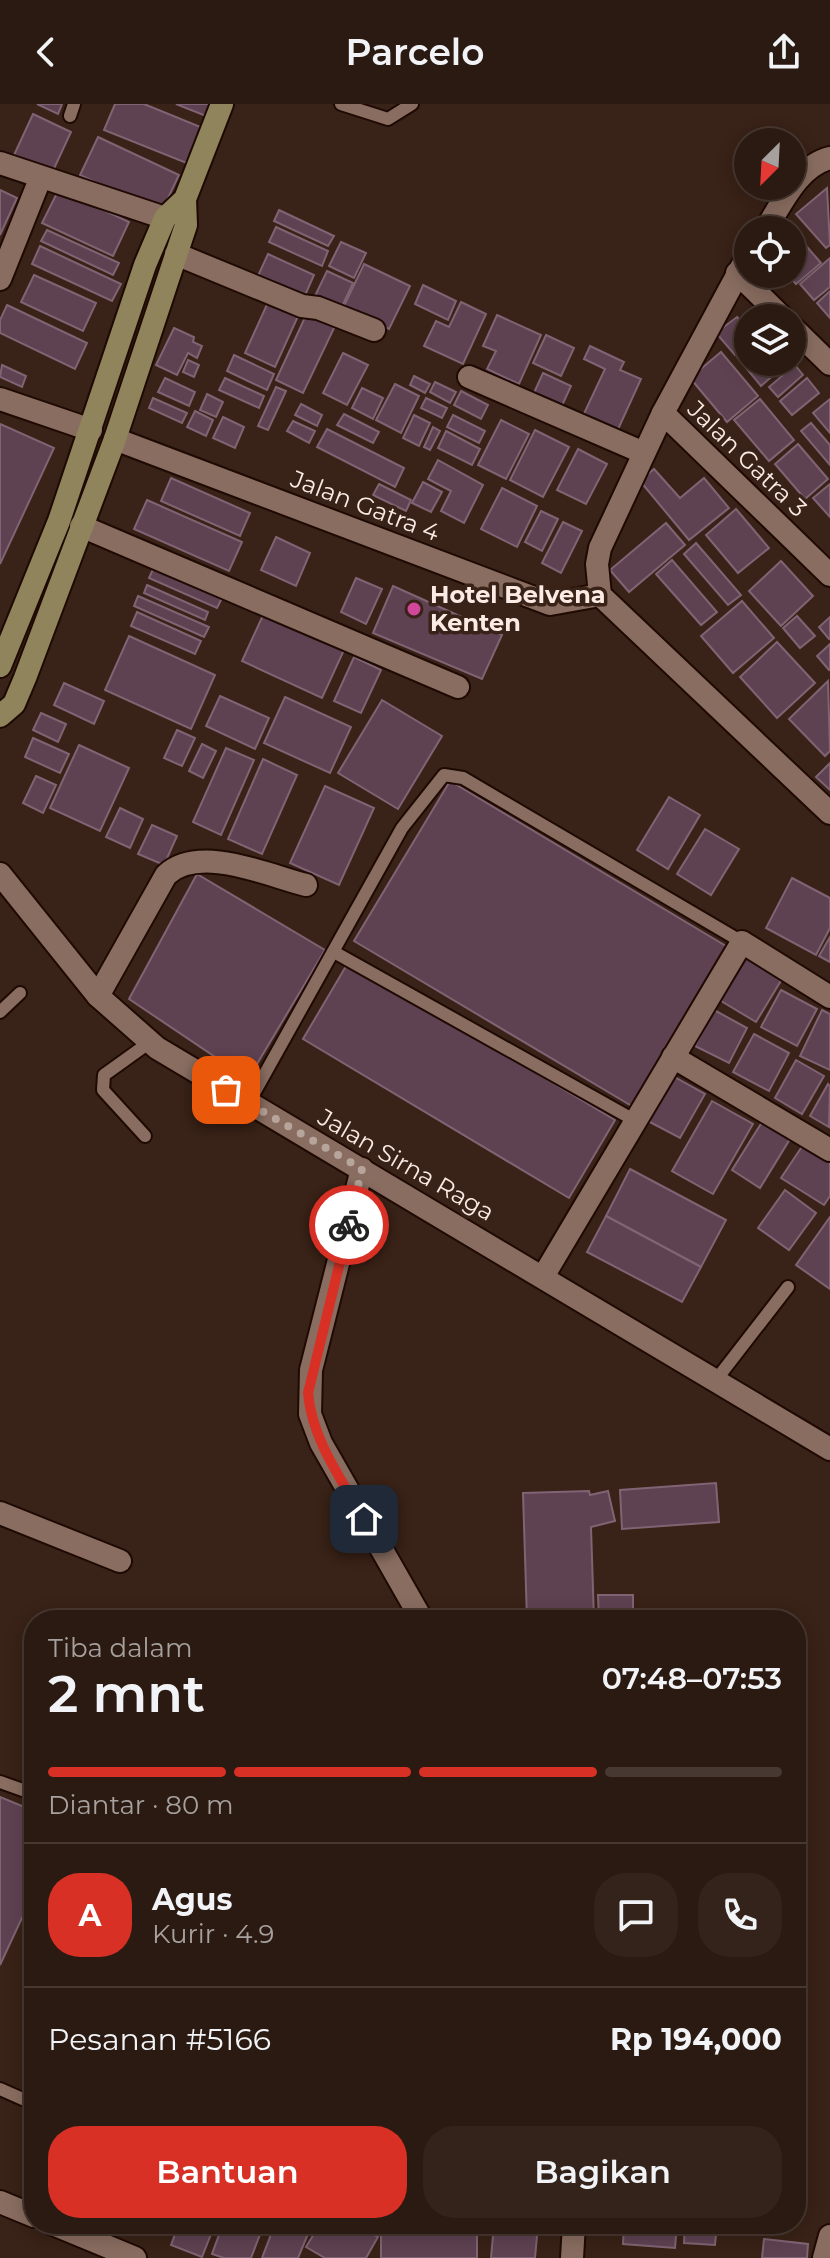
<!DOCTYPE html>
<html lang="id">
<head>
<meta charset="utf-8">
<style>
	body { margin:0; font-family:Montserrat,sans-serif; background:#33231a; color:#f1f3f6; height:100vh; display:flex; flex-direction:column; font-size:30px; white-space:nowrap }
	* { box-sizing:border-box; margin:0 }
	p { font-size:26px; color:#a6a19f }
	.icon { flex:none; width:44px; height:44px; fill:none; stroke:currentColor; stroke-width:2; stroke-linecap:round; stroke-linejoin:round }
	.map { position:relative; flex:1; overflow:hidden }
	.side { position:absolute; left:24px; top:1506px; width:782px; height:624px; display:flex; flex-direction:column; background:#2b1a11; border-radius:32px; box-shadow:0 4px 20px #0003,0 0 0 2px #473831 }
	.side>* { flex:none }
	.needle { width:52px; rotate:204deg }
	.buttons { position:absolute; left:734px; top:24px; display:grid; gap:16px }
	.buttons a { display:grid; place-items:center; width:72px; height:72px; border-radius:50%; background:#2b1a11; box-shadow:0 4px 20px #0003,0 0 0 2px #473831; font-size:40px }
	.pin { position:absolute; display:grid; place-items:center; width:68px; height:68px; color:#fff; margin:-34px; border-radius:16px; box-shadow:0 4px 12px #0006 }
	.courier { position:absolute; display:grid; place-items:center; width:80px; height:80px; margin:-40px; border:6px solid #d93025; border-radius:50%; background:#fff; color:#222; box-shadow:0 2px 10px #0007 }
	.head em { font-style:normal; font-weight:600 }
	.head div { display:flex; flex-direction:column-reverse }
	.head { display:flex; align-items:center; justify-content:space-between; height:136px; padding:0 24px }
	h1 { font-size:52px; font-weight:600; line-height:60px }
	.bar { display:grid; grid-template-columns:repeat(4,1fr); gap:12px 8px; align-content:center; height:96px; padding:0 24px }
	.bar i { height:10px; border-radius:6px; background:#473831 }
	.bar .active { background:#d93025 }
	.bar p { grid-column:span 4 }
	.line { display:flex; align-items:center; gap:20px; padding:0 24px; border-top:2px solid #473831 }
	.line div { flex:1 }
	.round { display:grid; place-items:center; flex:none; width:84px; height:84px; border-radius:32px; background:#33231a }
	.cta { display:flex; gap:16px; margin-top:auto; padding:16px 24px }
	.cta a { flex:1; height:92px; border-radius:32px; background:#d93025; color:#fff; font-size:32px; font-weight:600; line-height:92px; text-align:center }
	.cta a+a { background:#33231a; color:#f1f3f6 }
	header { display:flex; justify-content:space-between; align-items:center; height:104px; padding:0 24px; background:#2b1a11; font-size:36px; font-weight:600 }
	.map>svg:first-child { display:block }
	.building { fill:#5f4252; stroke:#806473; stroke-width:2 }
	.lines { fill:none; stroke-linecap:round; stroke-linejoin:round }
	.service-casing { stroke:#1f0a03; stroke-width:16 }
	.minor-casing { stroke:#1f0a03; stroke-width:26 }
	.tertiary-casing { stroke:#1f0a03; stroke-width:26 }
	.secondary-casing { stroke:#1f0a03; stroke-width:26 }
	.service { stroke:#896d60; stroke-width:12 }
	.minor { stroke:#896d60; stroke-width:22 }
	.tertiary { stroke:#896d60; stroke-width:22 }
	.secondary { stroke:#8f845c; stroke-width:22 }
	.done { stroke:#b7a59c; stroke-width:8; stroke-dasharray:0 14.4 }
	.route { stroke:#d93025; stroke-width:10 }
	.hotel-dot { fill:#d1479c; stroke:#392217; stroke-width:3 }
	.labels { text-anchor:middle; stroke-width:7; stroke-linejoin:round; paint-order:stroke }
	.street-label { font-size:24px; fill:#fbebe4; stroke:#392217 }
	.poi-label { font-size:24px; font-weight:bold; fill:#fbebe4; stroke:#392217; text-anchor:start }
</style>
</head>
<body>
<header><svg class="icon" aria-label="back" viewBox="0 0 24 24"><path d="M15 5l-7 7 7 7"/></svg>Parcelo<svg class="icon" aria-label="share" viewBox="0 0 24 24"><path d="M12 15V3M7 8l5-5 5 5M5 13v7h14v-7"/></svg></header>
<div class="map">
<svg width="830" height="2154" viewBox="0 0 830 2154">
	<rect width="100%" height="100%" fill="#392217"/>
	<g class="building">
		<path d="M37,0h25l-4,10z"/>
		<path d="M115,0h29l59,24 -14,36 -85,-34z"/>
		<path d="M176,0h35l-5,12z"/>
		<path d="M33,10l38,18 -19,41 -38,-18z"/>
		<path d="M98,33l81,38 -18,38 -81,-38z"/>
		<path d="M827,84l3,57 -4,3 -30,-34z"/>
		<path d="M59,85l70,33 -16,34 -71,-33z"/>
		<path d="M0,86l17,8 -17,37z"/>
		<path d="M279,106l55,26 -6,10 -54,-25z"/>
		<path d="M276,123l52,24 -6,15 -53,-24z"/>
		<path d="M47,126l72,33 -6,12 -72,-34z"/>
		<path d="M795,129l26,30 -25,21 -9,-10h5v-38z"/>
		<path d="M341,138l25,11 -12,25 -25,-12z"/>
		<path d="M40,142l81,38 -9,17 -80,-37z"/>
		<path d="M268,150l46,21 -11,25 -46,-22z"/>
		<path d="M830,154v29l-16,13 -14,-16z"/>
		<path d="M364,160l46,22 -21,43 -46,-21z"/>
		<path d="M327,167l26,12 -13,28 -26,-13z"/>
		<path d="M34,171l62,28 -13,28 -62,-29z"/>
		<path d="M423,181l33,16 -8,19 -33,-16z"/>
		<path d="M830,187v27l-13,-15z"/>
		<path d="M269,196l30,14 -24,53 -30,-14z"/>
		<path d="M461,198l25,12 -23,50 -39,-18 12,-25 13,6z"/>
		<path d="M7,201l80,38 -12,26 -75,-36v-13z"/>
		<path d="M307,209l28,13 -32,67 -27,-13z"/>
		<path d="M497,211l44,20 -22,49 -32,-15 9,-18 -13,-5z"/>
		<path d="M737,213l11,13v14l-13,11 -19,-22z"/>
		<path d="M174,224l20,9 -1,5 9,4 -5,12 -9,-5 -11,22 -21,-10z"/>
		<path d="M546,231l28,13 -13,28 -28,-13z"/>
		<path d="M590,242l34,16 -4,8 21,9 -26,57 -34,-16 24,-51 -21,-10z"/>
		<path d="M748,244v14h34l3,3 -24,21 -24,-29z"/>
		<path d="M721,248l37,44 -31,26 -37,-44z"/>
		<path d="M343,249l25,12 -21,40 -24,-12z"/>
		<path d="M234,251l40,19 -7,16 -40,-19z"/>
		<path d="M188,256l11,5 -5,12 -11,-5z"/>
		<path d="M2,261l24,11 -4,11 -22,-10z"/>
		<path d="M795,261l8,10 -25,22 -9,-10z"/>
		<path d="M543,269l28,13 -11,24 -28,-13z"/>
		<path d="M414,272l16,8 -5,9 -15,-8z"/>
		<path d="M165,274l30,14 -6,14 -31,-14z"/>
		<path d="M225,274l39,18 -5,12 -40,-18z"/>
		<path d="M807,274l12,15 -27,22 -12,-14z"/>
		<path d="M435,278l21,10 -6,11 -20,-11z"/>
		<path d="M395,280l24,12 -18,37 -25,-13z"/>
		<path d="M276,283l10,4 -18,39 -10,-4z"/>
		<path d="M362,284l21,10 -10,21 -21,-11z"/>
		<path d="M461,287l27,14 -7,14 -27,-14z"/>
		<path d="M207,290l16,8 -7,15 -16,-7z"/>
		<path d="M153,294l34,15 -5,10 -33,-15z"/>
		<path d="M426,294l21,10 -5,10 -21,-10z"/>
		<path d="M760,295l34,41 -25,21 -35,-41z"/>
		<path d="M830,295v34l-17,-20z"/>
		<path d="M301,300l21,11 -5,11 -22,-11z"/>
		<path d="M195,307l18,9 -7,16 -19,-9z"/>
		<path d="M344,310l35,18 -6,11 -36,-18z"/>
		<path d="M414,311l16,8 -11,23 -16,-8z"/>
		<path d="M453,311l32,16 -6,12 -32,-16z"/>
		<path d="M223,313l21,10 -9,21 -22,-10z"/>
		<path d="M501,316l28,14 -23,45 -28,-14z"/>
		<path d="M293,317l22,10 -6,12 -22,-12z"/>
		<path d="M811,319l19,22v20l-29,-34z"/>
		<path d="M0,320l54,24 -54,116z"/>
		<path d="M433,323l7,4 -10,19 -6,-3z"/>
		<path d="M327,325l77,39 -9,19 -78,-40z"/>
		<path d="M535,326l34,17 -26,50 -33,-17z"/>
		<path d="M446,327l34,18 -8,16 -34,-17z"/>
		<path d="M798,340l30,35 -23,20 -30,-35z"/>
		<path d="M578,345l29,15 -21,40 -29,-14z"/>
		<path d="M438,356l45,25 -19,38 -23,-12 10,-20 -23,-12z"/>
		<path d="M654,365l26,29 24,-20 25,30 -40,32 -49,-59z"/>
		<path d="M171,374l79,35 -10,23 -79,-35z"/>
		<path d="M423,378l19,10 -11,20 -19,-9z"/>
		<path d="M379,380l32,16 -5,11 -33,-16z"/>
		<path d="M830,380v33l-17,-19z"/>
		<path d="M502,384l35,18 -20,41 -36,-18z"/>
		<path d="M147,396l95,42 -13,29 -95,-42z"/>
		<path d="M736,405l33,39 -31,25 -32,-38z"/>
		<path d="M541,407l17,8 -16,32 -17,-9z"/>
		<path d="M563,418l19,9 -21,42 -19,-10z"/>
		<path d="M666,419l19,22 -56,47 -19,-22z"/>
		<path d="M276,433l34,16 -14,33 -35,-16z"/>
		<path d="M696,439l45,52 -13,10 -44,-51z"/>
		<path d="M672,456l45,52 -16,13 -45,-51z"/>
		<path d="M781,457l32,35 -32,30 -32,-35z"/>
		<path d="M155,461l68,31 -6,12 -68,-30z"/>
		<path d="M356,474l26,11 -16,35 -25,-12z"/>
		<path d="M147,481l61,27 -3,8 -61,-27z"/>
		<path d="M393,482l109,49 -20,44 -109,-46z"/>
		<path d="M138,492l71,31 -5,10 -70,-31z"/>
		<path d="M742,497l32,37 -41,35 -32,-37z"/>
		<path d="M137,508l64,29 -6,13 -64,-28z"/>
		<path d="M264,509l80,37 -22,48 -80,-37z"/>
		<path d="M797,512l18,20 -15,12 -17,-20z"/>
		<path d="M830,513v21l-1,1 -10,-12z"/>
		<path d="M129,532l86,39 -24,54 -86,-39z"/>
		<path d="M777,538l38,41 -38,35 -37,-41z"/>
		<path d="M830,540v25l-1,1 -12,-14z"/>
		<path d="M354,553l27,13 -20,43 -27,-12z"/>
		<path d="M828,577l2,70 -5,5 -36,-37z"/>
		<path d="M64,579l40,18 -10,23 -40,-19z"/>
		<path d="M220,592l49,22 -14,31 -49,-23z"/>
		<path d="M285,593l66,30 -21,46 -66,-30z"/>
		<path d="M382,596l60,36 -44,73 -60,-36z"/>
		<path d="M41,609l25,11 -8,18 -25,-12z"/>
		<path d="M177,626l18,8 -13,28 -18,-8z"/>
		<path d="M33,634l36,16 -9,19 -35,-16z"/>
		<path d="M202,640l14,7 -13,27 -14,-7z"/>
		<path d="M79,641l50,23 -29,63 -50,-23z"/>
		<path d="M226,644l28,12 -33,75 -28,-13z"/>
		<path d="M263,655l34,16 -35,79 -34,-15z"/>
		<path d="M830,659v27l-14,-13z"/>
		<path d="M36,672l20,9 -13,28 -20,-10z"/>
		<path d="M450,677l281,168 -96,159 -281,-167z"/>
		<path d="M325,682l49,22 -35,77 -49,-22z"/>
		<path d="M669,693l31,18 -32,54 -31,-19z"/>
		<path d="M120,704l23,11 -13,29 -24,-11z"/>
		<path d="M152,721l25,11 -13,29 -26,-11z"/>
		<path d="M705,725l34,20 -28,46 -34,-21z"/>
		<path d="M197,770l128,76 -77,129 -119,-80z"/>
		<path d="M792,774l38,20v30l-14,27 -50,-27z"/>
		<path d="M830,833v25l-11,-6z"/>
		<path d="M746,854l36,21 -26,43 -35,-21z"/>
		<path d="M349,857l266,159 -46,78 -266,-159z"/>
		<path d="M781,886l36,19 -20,37 -36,-19z"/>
		<path d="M714,906l33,18 -18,35 -34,-17z"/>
		<path d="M822,906l8,4v56l-30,-14z"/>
		<path d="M754,930l35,19 -20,38 -36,-19z"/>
		<path d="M796,956l28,16 -22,38 -27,-16z"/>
		<path d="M671,971l34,19 -25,44 -34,-18z"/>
		<path d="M828,980l2,2 -1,41 -19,-11z"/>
		<path d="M712,997l41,23 -40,70 -41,-23z"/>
		<path d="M762,1018l28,17 -30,49 -28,-18z"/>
		<path d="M805,1038l25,16v38l-6,9 -43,-27z"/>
		<path d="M630,1065l96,51 -25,47 -95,-51z"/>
		<path d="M785,1086l31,23 -27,37 -31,-22z"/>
		<path d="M606,1112l95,51 -19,35 -95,-50z"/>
		<path d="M830,1113v72l-34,-24z"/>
		<path d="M716,1379l3,39 -97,7 -2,-39z"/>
		<path d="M589,1387l1,4 18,-4 7,30 -24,6 3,93h-67l-4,-127z"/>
		<path d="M598,1491h35v25h-34z"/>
		<path d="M0,1693l34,14v81l-34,73z"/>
		<path d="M179,2120h36l-13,33 -31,-12z"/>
		<path d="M223,2120h41l-13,34h-27l-12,-4z"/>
		<path d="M275,2120l33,10 -10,24h-36z"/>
		<path d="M320,2120h34l24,13 -12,21h-41l-19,-11z"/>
		<path d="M494,2120l44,1 -3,33h-44z"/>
		<path d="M624,2120h53l-2,24 -52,-4z"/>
		<path d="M685,2120h32l-2,21 -31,-2z"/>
		<path d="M381,2126l96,2v26h-96z"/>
		<path d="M764,2135l44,5 -1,14h-45z"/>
	</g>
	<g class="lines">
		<g class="service-casing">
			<g id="service">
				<path d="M341,0l47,15 24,-15"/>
				<path d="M70,12l4,-12"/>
				<path d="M334,848l300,168"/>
				<path d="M0,908l20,-19"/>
				<path d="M248,1000l154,-276 42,-53 19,3 279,164"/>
				<path d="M145,1032l-42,-46 1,-15 46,-33"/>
				<path d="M716,1276l72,-93"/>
				<path d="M0,1678l34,12"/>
				<path d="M0,1985l34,15"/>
			</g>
		</g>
		<g class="minor-casing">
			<g id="minor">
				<path d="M0,59l165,55"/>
				<path d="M765,126c17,-26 33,-64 65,-72"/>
				<path d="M176,150l126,52 16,2 56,22"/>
				<path d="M748,151l-85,158 -63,135 -3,16 3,31 230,218"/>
				<path d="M737,169l46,45"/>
				<path d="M0,175l40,-100"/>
				<path d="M792,223l38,37"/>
				<path d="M469,273l175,76"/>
				<path d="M0,295l91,31"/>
				<path d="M663,309l167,162"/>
				<path d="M115,335l435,165 50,-9"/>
				<path d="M81,422l377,161"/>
				<path d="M98,892l68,-121c33,-31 101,0 140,10"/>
				<path d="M673,953l157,93"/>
				<path d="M362,1065l-51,201 -1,44 11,29 101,177"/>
				<path d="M544,1171l198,-333 88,55"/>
				<path d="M0,1409l120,48"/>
				<path d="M0,2098l34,14"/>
				<path d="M53,2120l82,34"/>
				<path d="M572,2154l2,-34"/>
				<path d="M824,2154l6,-22"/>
			</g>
		</g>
		<g class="tertiary-casing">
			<path id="tertiary" d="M0,770l98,122 59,52 673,401"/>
		</g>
		<g class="secondary-casing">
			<g id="secondary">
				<path d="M0,562l59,-145 86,-256 20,-47 20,-19 37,-95"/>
				<path d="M0,612l14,-12 11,-26 90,-239 71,-214 -1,-26"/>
			</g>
		</g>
		<use href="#service" class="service"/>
		<use href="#minor" class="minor"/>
		<use href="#tertiary" class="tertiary"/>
		<use href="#secondary" class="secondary"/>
	</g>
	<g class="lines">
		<path class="done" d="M226,986l136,79 -13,56"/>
		<path class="route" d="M349,1121l-41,168c4,47 34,87 56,126"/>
	</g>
	<circle class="hotel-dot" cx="414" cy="505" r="8"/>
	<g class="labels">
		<g class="street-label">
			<text transform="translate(747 355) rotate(44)" y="8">Jalan Gatra 3</text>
			<text transform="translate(365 402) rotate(21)" y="8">Jalan Gatra 4</text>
			<text transform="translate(406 1061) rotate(30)" y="8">Jalan Sirna Raga</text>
		</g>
		<g class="poi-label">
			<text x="430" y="499">Hotel Belvena<tspan x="430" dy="28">Kenten</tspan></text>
		</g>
	</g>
</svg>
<div class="buttons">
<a><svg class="needle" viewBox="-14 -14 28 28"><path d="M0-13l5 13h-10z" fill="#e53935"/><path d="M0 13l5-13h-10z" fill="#a6a19f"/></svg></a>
<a><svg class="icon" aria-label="locate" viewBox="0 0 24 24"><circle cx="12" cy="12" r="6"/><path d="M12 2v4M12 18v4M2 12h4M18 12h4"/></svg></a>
<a><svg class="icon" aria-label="layers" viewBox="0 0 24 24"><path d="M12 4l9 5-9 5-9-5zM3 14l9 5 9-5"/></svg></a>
</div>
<div class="pin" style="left:226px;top:986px;background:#ea580c"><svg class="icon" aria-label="bag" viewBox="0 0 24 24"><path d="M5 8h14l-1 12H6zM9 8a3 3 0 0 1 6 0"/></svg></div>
<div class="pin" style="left:364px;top:1415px;background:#1f2937"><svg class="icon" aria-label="home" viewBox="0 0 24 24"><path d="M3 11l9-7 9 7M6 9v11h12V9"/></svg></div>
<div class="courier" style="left:349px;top:1121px"><svg class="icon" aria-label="bike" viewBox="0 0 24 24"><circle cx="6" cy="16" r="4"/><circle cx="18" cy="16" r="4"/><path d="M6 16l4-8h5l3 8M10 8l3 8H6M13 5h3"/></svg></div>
<section class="side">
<div class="head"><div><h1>2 mnt</h1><p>Tiba dalam</p></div><em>07:48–07:53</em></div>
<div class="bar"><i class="active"></i><i class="active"></i><i class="active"></i><i></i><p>Diantar · 80 m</p></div>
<div class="line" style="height:144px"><b class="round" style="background:#d93025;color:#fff">A</b><div><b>Agus</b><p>Kurir · 4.9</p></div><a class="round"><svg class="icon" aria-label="chat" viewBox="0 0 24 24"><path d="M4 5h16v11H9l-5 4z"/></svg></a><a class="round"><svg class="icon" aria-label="phone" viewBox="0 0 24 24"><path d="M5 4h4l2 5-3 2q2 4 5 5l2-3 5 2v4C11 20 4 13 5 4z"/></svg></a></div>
<div class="line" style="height:104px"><div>Pesanan #5166</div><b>Rp 194,000</b></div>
<div class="cta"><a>Bantuan</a><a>Bagikan</a></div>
</section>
</div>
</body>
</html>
